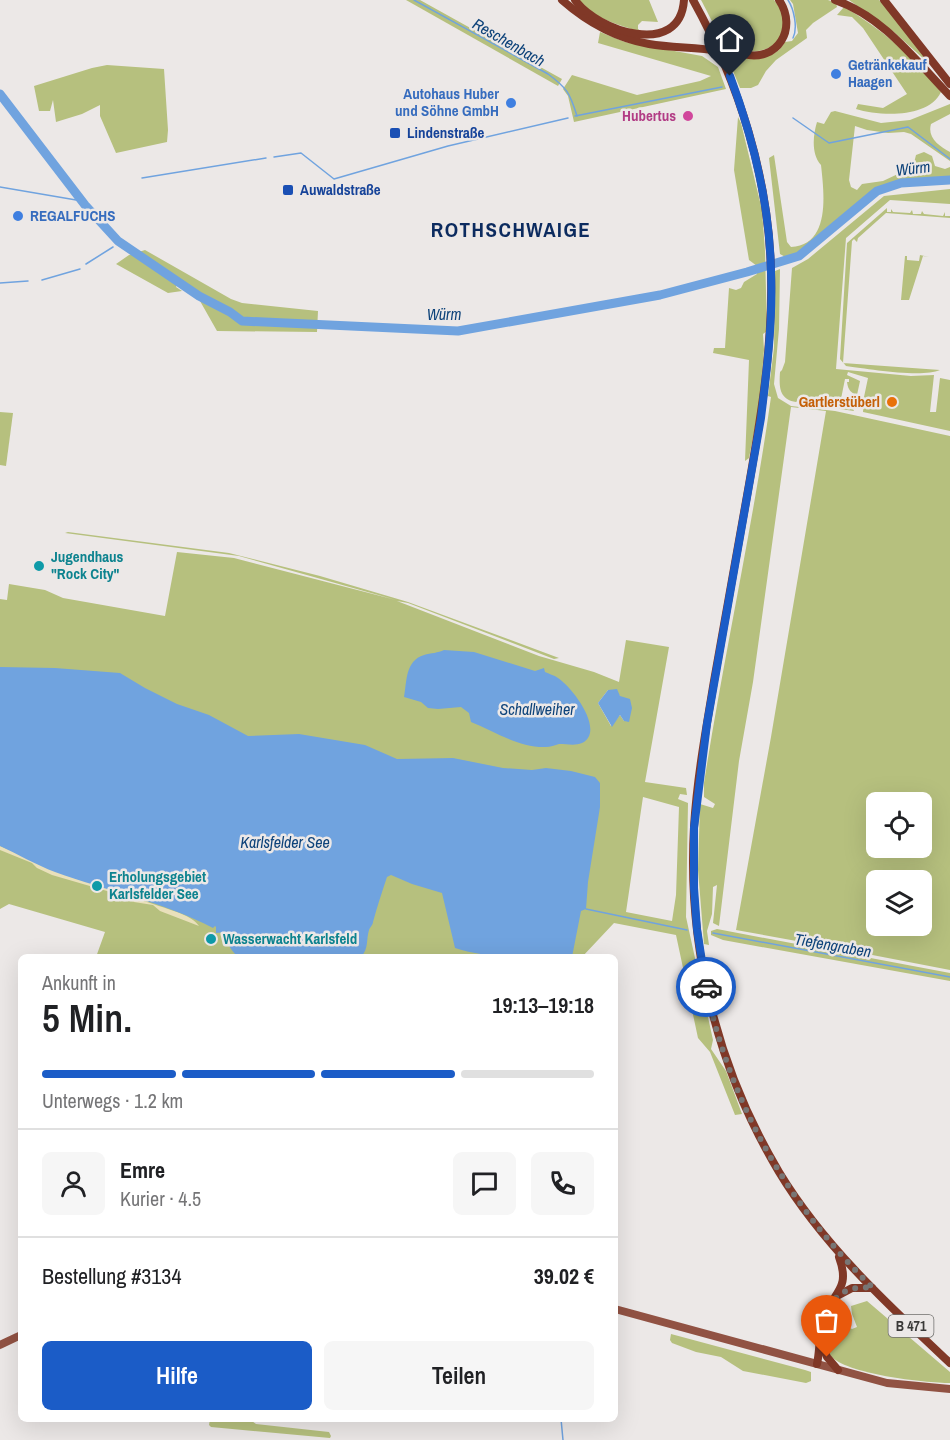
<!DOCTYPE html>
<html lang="de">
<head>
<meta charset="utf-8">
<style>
	body { margin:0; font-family:"Archivo Narrow",sans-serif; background:#f6f6f6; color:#202124; height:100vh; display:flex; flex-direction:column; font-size:22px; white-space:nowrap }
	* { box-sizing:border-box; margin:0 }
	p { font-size:20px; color:#757577 }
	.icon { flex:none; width:33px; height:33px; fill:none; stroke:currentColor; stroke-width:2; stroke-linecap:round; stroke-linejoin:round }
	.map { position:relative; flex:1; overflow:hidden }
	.drawer { position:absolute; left:18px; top:954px; width:600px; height:468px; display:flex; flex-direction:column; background:#fff; border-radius:9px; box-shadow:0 6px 24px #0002 }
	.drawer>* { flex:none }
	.tools { position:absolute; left:866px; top:792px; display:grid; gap:12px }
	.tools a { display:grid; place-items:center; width:66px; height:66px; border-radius:9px; background:#fff; box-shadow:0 6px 24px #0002; font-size:30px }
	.pin { position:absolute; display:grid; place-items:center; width:51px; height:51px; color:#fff; margin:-62px -26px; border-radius:50% 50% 50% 0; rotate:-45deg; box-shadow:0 0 6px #0007 }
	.pin .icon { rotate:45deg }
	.courier { position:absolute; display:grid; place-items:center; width:60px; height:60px; margin:-30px; border:4px solid #1b5cc7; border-radius:50%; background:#fff; color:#222; box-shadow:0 2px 8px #0007 }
	.head em { font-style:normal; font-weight:600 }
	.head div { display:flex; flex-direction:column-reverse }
	.head { display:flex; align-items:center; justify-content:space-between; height:102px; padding:0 24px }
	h1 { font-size:39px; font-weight:600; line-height:45px }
	.bar { display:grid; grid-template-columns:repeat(4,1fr); gap:9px 6px; align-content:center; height:72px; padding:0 24px }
	.bar i { height:8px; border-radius:4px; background:#e0e0e0 }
	.bar .active { background:#1b5cc7 }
	.bar p { grid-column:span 4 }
	.line { display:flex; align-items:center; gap:15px; padding:0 24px; border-top:2px solid #e0e0e0 }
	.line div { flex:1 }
	.round { display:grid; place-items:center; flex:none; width:63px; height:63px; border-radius:9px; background:#f6f6f6 }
	.cta { display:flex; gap:12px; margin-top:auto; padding:12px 24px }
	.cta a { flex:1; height:69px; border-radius:9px; background:#1b5cc7; color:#fff; font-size:24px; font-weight:600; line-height:69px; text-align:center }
	.cta a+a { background:#f6f6f6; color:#202124 }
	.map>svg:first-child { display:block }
	.green { fill:#b6c07e; fill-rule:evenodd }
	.sand { fill:#e9e0bb }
	.water { fill:#70a3df }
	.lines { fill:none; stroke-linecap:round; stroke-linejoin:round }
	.stream { stroke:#70a3df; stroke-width:1.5 }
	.river { stroke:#70a3df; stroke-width:9 }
	.major { stroke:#915243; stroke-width:8 }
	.highway { stroke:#803827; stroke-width:8 }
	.done { stroke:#787675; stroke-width:6; stroke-dasharray:0 10.8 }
	.route { stroke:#1b5cc7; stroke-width:8 }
	.shop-dot { fill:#3f7fe0; stroke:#ece8e7; stroke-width:2 }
	.hotel-dot { fill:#d1479c; stroke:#ece8e7; stroke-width:2 }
	.transit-dot { fill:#1a4fb4; stroke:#ece8e7; stroke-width:2 }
	.food-dot { fill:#e8710a; stroke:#ece8e7; stroke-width:2 }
	.culture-dot { fill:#0f9aa8; stroke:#ece8e7; stroke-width:2 }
	.labels { text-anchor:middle; stroke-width:5; stroke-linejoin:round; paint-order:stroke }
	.shield { fill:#ece8e7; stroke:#6f6e6c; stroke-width:1.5 }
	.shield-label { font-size:14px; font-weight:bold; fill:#3a3938 }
	.shop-label { font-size:15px; font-weight:bold; fill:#366cbe; stroke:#ece8e7; text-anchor:start }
	.hotel-label { font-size:15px; font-weight:bold; fill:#b23c85; stroke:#ece8e7; text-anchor:end }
	.transit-label { font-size:15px; font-weight:bold; fill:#164399; stroke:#ece8e7; text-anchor:start }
	.food-label { font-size:15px; font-weight:bold; fill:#c56008; stroke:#ece8e7; text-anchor:end }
	.culture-label { font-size:15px; font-weight:bold; fill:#0d838f; stroke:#ece8e7; text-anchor:start }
	.water-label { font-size:16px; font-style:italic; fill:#0e437a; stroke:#ece8e7 }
	.district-label { font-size:21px; font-weight:bold; letter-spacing:1.5px; fill:#0c2b5f; stroke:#ece8e7 }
</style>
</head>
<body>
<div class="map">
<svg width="950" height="1440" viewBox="0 0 950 1440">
	<rect width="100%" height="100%" fill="#ece8e7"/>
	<g class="green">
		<path d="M406,0h14l142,79 -4,7z"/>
		<path d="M578,0h71l9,22 -16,-1 -4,4v4l4,3c-24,-7 -47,-13 -64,-32z"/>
		<path d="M701,0h73c4,5 10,13 11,21 1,27 -32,38 -52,25 -16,-10 -23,-30 -32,-46z"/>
		<path d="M790,0h38l8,3 1,4 -24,16 -7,7 1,8 -31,22 -10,11 -8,14 -7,3h-11l-18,-44 14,11h35l8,-5 6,-8 7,-1 6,-8 -5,-29z"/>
		<path d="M849,0h30l16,16 32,44 -1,1 -32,-29z"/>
		<path d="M844,7c38,22 70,50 97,85 -13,27 -62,24 -85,17l2,-5 25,4 24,-14 -44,-66 -11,-11 -15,-2z"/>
		<path d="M600,32l25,10 77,14 16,11 8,22 -152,33 -6,-26 -5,-7 9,-14 65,20 63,-14 11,-5 -113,-33z"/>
		<path d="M107,65l57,4 4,61 -1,12 -51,11 -16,-37v-11l-18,9 -26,8 -3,-22 -3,11h-11l-5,-25 58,-18z"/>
		<path d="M950,104v10l-19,10c-4,14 8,22 19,28v9l-39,-27 -7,-2 -16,1 -21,-3 -12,-4 -6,54 2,7 6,3 5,-6 21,-3 17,-8 12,-2 4,-16 8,-3 8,4 3,10 10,3 5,-2v13l-49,3 -24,8 -78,65 -10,3 -9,-5 -11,-96 5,-3 13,87 4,5c40,-2 33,-54 30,-82 -10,-11 -8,-30 -4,-43l7,2 7,-12 4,-1 46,12 29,-3z"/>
		<path d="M738,117l3,6 21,87 3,41 2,80 -4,3 1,16 -4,51 -11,57 -4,3 4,-101 -36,-7 1,-5h11l4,-60 7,2 5,-2 3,-6 13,-8v-8l-8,-6 -15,-90z"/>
		<path d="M950,189v15l-60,-4 -44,38 -10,131 75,7 23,-1 -4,37h6l4,-34 10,2v51l-87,-19 1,-12 -4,-2 4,-1 4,-19 -20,-6 -1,3 13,6 -3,14c-6,-2 -9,-5 -10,-13h2v-3h-4l-4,20 5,1v5l6,2 2,4 -48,-7 -3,-6 -7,4c-17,-3 -17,-15 -16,-30l2,-2 3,-8 7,-94 16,-9 76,-63z"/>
		<path d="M887,208v4h4v-3l2,3 17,1 2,-3 1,4h8l1,-3 2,3 19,2 2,-4v4h5v2l-64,-5 -28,25 -1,4 -3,-3 -2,2 -9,122 97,7c-18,8 -72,-1 -94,-4l-6,-7 7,-116z"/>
		<path d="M145,250l86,49 11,4 76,8 -1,21 -100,-1 -17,-30 -23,-16 -1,2 6,4 -14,2 -52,-29 13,-9z"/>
		<path d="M920,255l9,2 -6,-1 -14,44h-8l4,-44h2v4l12,1z"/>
		<path d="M780,269l-1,60 -5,55 4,14 13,8 44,5 115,25v534l-88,-17 -5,-5v4l-121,-22 35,-193 55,-326 -35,-4 -38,275 -14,79 -20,165 -6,-3 4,-38 -4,2 -1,27 -5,17 2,14 -5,-1 -6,-74 2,-66 13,4 2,-4 -11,-7v-14c20,-129 49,-257 67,-386l-3,-1 6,-48 1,-77zM921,802v46h-45v-46zM921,880v46h-45v-46z"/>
		<path d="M0,412l13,1 -7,53 -6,-1z"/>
		<path d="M68,532l161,21 91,23 88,26 151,56 -5,1 -146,-56 -11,-2 142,55 55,16 25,10 7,-42 43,7 -24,135 41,6 1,7 -7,-1 -2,5 10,4 -2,114 27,123 -2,9 15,22 16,43 -7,1 -25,-63 -12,-14 -22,-103 -62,-12 -32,34h-486l9,-25 -96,-28 -9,5v-310l7,1 2,-16 36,6 18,8 102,18 12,-64 57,6 162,42 -157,-44 -174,-23zM608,690l12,6 4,25 -4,-6 -9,11 -13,-23zM643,797l36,10 -3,88 -4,26 -46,-9z"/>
		<path d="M717,929l233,44v8l-227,-41 -12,-5v-4z"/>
		<path d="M867,1301l83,71v11c-24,0 -106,-9 -120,-28 -5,-6 -4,-15 -4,-23 8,-7 16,-8 26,-3l5,-2 -5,-13 -1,-8z"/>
		<path d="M671,1334l134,36 6,2v9l-5,2 -63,-12 -22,-14 -25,-5 -24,-9 -2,-3z"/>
		<path d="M210,1419h39l7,5 73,8 2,4 -1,2 -119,-11 -2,-2z"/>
	</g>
	<path class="sand" d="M0,846c53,22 105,42 159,60 12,4 34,10 40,20l-39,-15 -7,-6 -19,-3 -27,-11 -55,-16 -15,-7 -5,-5 -32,-13z"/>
	<g class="water">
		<path d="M444,650l30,2 61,19 9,-3 1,4c4,2 9,3 13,6 14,9 48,53 24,65 -7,3 -15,1 -23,1 -4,1 -9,3 -13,3 -27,1 -52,-16 -75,-25l-2,-9 -8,-6 -23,2 -10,-1 -7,-6 -17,-5c3,-16 1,-36 20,-42 7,-2 14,-2 20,-5z"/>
		<path d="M0,667l55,1 65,5 25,15 32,16 32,11 39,21 51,-2 66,11 32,14 56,-1 50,10 29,2 14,-2 25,3 24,6 5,6v24l-12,75 -2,27 -5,2 -9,46c-40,0 -80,3 -117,-9l-13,-55 -30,-9 -21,-9 -4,2c-5,15 -10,30 -14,45 0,3 -3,5 -4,8 -3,10 0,18 -8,27h-123c-8,-8 -12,-13 -10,-25l-12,1v-6l-1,-1 -2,2c-49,-26 -106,-37 -158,-56 -19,-7 -37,-18 -55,-26z"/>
		<path d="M617,689l3,7 10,3 2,9 -3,14 -5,-1 -4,-6 -8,12 -14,-24 10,-13z"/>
	</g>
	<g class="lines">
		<g class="stream">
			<path d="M414,0l134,74c19,14 22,19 29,42"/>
			<path d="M788,0c6,9 10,28 5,38"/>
			<path d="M575,116l147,-29"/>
			<path d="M793,118l36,25 79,-16 42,32"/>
			<path d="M274,157l27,-4 33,26 114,-33 120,-28"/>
			<path d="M142,178l124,-20"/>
			<path d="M0,187l82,14"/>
			<path d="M120,245l2,-1"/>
			<path d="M86,264l27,-17"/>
			<path d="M42,280l38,-11"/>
			<path d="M0,283l28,-2"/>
			<path d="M586,909l101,21"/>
			<path d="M713,933l237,44"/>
			<path d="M561,1419l2,21"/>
		</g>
		<path class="river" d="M0,94l85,111 33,36 81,55 31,16 12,9 216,10 202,-36 87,-23 52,-16 78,-65 24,-8 49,-3"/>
		<g class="major">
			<path d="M615,1309l272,74 63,6"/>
			<path d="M0,1345l21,-10"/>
		</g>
		<g class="highway">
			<path d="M562,0c25,22 53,38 87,44 23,4 47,3 70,7"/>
			<path d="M575,0c22,31 105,59 109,0"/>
			<path d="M693,0c46,83 76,177 78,273 2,79 -12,156 -26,234 -10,58 -21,116 -31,174 -8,48 -17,97 -20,146 -7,120 23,241 85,345 44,73 109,133 171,191"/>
			<path d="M835,0c49,17 80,60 115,96"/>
			<path d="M884,0l66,84"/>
			<path d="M712,32c9,8 19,18 31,22 35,9 55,-26 36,-54"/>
			<path d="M837,1296l15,-8h20"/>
			<path d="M821,1343l6,14 11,13"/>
			<path d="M817,1364c3,-14 2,-29 6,-42 7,-30 29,-30 16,-65"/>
		</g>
	</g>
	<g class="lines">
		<path class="done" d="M706,987c24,117 82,218 167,301 -30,-4 -47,12 -51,42 -1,4 -2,9 -1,14 1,4 4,9 6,13"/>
		<path class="route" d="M706,987l-9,-58 -3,-41v-60l13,-104 54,-306c6,-49 12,-97 10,-146 -1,-67 -18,-134 -41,-196"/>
	</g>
	<g class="shop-dot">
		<circle cx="836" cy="74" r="6"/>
		<circle cx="511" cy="103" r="6"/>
		<circle cx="18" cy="216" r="6"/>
	</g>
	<circle class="hotel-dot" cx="688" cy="116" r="6"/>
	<g class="transit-dot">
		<rect x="389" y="127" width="12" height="12" rx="3"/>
		<rect x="282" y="184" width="12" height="12" rx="3"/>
	</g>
	<circle class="food-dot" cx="892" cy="402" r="6"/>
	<g class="culture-dot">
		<circle cx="39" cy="566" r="6"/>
		<circle cx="97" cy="886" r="6"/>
		<circle cx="211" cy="939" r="6"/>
	</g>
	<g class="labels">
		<rect class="shield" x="888.5" y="1315" width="45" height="22" rx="4.5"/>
		<g class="shield-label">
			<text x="911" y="1331">B 471</text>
		</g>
		<g class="shop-label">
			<text x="848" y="70">Getränkekauf<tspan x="848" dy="17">Haagen</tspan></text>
			<text x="499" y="99" text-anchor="end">Autohaus Huber<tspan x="499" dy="17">und Söhne GmbH</tspan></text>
			<text x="30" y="221">REGALFUCHS</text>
		</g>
		<g class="hotel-label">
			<text x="676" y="121">Hubertus</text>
		</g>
		<g class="transit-label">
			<text x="407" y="138">Lindenstraße</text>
			<text x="300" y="195">Auwaldstraße</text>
		</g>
		<g class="food-label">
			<text x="880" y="407">Gartlerstüberl</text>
		</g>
		<g class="culture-label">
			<text x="51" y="562">Jugendhaus<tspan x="51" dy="17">"Rock City"</tspan></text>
			<text x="109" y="882">Erholungsgebiet<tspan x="109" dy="17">Karlsfelder See</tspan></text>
			<text x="223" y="944">Wasserwacht Karlsfeld</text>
		</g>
		<g class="water-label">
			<text transform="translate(509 42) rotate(30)" y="6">Reschenbach</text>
			<text transform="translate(913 168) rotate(-7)" y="6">Würm</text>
			<text x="444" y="320">Würm</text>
			<text x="537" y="715">Schallweiher</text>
			<text x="285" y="848">Karlsfelder See</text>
			<text transform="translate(833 945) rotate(10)" y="6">Tiefengraben</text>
		</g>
		<g class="district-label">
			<text x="511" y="237">ROTHSCHWAIGE</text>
		</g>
	</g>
</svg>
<div class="tools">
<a><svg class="icon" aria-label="locate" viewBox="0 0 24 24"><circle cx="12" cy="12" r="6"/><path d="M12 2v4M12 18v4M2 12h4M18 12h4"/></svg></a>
<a><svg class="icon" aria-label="layers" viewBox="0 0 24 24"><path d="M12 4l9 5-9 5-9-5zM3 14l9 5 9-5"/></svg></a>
</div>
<div class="pin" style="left:827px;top:1357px;background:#ea580c"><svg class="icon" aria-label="bag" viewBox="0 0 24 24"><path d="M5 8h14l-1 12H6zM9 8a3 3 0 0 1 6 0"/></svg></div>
<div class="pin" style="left:730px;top:76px;background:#1f2937"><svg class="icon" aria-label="home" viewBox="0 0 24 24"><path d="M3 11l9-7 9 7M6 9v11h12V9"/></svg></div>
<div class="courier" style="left:706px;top:987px"><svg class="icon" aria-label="car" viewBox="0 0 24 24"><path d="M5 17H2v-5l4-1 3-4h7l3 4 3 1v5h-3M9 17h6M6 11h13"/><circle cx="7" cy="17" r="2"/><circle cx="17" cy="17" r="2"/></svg></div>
<section class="drawer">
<div class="head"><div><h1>5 Min.</h1><p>Ankunft in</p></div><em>19:13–19:18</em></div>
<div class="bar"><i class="active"></i><i class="active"></i><i class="active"></i><i></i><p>Unterwegs · 1.2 km</p></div>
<div class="line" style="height:108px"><a class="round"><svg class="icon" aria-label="person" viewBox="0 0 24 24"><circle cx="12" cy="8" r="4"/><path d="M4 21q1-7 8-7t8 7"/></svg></a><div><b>Emre</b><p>Kurier · 4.5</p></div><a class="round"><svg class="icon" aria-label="chat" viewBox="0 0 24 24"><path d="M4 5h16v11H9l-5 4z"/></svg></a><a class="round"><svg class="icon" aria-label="phone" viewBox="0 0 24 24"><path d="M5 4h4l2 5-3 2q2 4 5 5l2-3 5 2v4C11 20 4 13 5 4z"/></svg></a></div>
<div class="line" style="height:78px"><div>Bestellung #3134</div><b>39.02 €</b></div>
<div class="cta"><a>Hilfe</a><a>Teilen</a></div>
</section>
</div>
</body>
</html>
